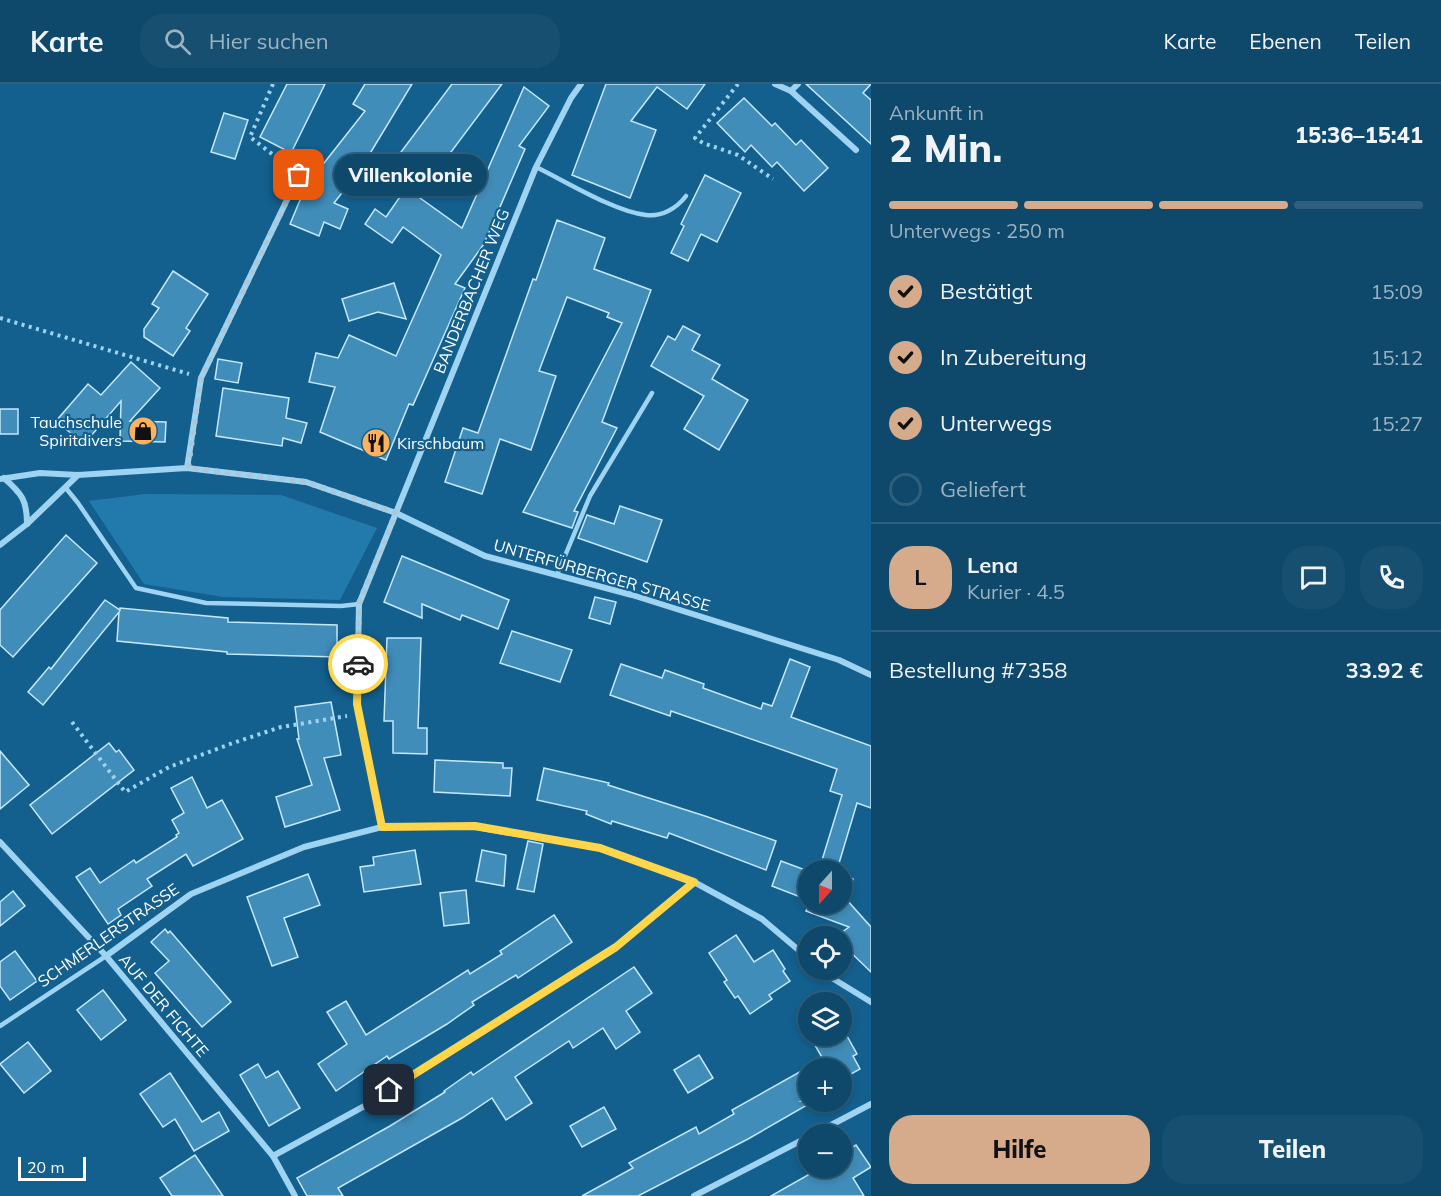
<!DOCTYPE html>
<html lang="de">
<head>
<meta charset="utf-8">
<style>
	body { margin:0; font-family:Mulish,sans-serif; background:#174f71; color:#f1f3f6; height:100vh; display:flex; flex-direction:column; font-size:22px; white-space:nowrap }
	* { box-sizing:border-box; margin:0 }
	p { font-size:20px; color:#9bb2c1 }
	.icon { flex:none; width:33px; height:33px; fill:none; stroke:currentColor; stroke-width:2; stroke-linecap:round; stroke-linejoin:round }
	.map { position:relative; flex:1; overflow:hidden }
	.drawer { display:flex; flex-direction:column; background:#0e486b; width:570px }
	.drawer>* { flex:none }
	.needle { width:39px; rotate:201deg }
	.controls { position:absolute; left:798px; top:776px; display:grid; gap:12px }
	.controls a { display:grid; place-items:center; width:54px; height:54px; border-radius:50%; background:#0e486b; box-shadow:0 3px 9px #0003,0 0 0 2px #2e607e; font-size:30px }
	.scale { position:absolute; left:18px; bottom:15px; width:68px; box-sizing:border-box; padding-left:6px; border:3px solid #fff; border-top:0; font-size:16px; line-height:21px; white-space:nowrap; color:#fff; -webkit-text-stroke:4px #13608f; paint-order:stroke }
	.pin { position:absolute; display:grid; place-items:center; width:51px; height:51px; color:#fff; margin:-26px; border-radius:12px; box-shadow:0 3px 9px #0006 }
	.courier { position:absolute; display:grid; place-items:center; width:60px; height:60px; margin:-30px; border:4px solid #ffd54a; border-radius:50%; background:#fff; color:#222; box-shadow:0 2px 8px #0007 }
	.bubble { position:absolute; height:42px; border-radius:21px; background:#0e486b; box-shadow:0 3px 9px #0003,0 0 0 2px #2e607e; font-size:20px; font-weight:800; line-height:42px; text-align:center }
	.headline em { font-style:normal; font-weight:800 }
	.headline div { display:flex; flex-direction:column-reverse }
	.headline { display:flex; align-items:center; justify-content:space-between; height:102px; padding:0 18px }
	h1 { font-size:39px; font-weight:800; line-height:45px }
	.bar { display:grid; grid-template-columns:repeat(4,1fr); gap:9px 6px; align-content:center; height:72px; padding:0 18px }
	.bar i { height:8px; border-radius:4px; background:#2e607e }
	.bar .selected { background:#d6ab8b }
	.bar p { grid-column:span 4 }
	.line { display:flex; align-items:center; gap:15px; padding:0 18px; border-top:2px solid #2e607e }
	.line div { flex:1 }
	.round { display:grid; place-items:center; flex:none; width:63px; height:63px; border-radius:24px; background:#174f71 }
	ol { padding:0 18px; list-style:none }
	li { display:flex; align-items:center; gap:18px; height:66px }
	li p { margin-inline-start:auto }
	li .icon { padding:6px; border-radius:50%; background:#d6ab8b; color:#111; stroke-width:4 }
	li:last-child { color:#9bb2c1 }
	li i { width:33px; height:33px; border:3px solid #2e607e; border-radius:50% }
	.action { display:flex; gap:12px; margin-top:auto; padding:12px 18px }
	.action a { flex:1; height:69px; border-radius:24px; background:#d6ab8b; color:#111; font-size:24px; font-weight:800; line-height:69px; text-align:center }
	.action a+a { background:#174f71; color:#f1f3f6 }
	header { display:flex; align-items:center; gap:36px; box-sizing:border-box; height:84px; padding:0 30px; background:#0e486b; border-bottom:2px solid #2e607e }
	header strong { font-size:28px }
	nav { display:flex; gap:33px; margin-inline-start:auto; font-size:21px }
	.search { width:420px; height:54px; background:#174f71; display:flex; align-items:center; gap:15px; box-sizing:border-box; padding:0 21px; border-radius:24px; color:#9bb2c1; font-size:22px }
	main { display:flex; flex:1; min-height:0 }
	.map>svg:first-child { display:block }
	.green { fill:#227aac }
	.building { fill:#408db9; stroke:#c5e8fc; stroke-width:1.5 }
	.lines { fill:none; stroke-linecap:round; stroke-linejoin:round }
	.path { stroke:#9ed3f1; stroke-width:4; stroke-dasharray:3 4.5; stroke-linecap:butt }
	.lane { stroke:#9ed3f1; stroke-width:4.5 }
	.street { stroke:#9ed3f1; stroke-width:6 }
	.done { stroke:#acc7d8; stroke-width:6; stroke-dasharray:0 10.8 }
	.route { stroke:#ffd54a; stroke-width:8 }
	.labels { text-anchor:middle; stroke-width:4.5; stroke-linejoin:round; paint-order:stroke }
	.street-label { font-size:16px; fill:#fff; stroke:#13608f }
	.poi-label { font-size:16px; fill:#fff; stroke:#13608f; text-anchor:end }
</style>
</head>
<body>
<header>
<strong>Karte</strong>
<div class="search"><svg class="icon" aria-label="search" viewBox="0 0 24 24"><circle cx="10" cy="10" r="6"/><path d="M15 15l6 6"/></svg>Hier suchen</div>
<nav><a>Karte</a><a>Ebenen</a><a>Teilen</a></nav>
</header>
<main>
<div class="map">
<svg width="871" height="1112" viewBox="0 0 871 1112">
	<rect width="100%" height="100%" fill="#13608f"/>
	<path class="green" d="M145,410l136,1 96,33 -37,72 -117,-3 -79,-13 -55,-83z"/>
	<g class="building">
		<path d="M287,0h38l-34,69 -31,-16z"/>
		<path d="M365,0h47l-52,86 -26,33 14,6 -8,20 -16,-7 -5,14 -29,-12 16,-38 59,-75 -12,-7z"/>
		<path d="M452,0h50l-78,104 -32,-24z"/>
		<path d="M606,0h99l-18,25 -30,-22 -26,34 25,9 -26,68 -58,-23z"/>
		<path d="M806,0h65l-8,9 8,7v44z"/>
		<path d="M524,3l25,19 -30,40 6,3 -41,95 -29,40 10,4 -52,117 -4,-1 -23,56 -66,-28 15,-45 -26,-5 7,-29 22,5 11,-23 47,21 45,-101 -38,-28 -11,16 -27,-19 10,-15 11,8 20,-29 56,40z"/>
		<path d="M744,14l28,28 3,-3 21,22 5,-5 27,28 -24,23 -27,-29 -5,5 -21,-22 -6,7 -28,-29z"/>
		<path d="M224,29l24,7 -13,39 -24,-7z"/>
		<path d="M705,91l36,18 -24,49 -16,-8 -13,27 -17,-8 13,-27 -3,-2z"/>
		<path d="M557,136l48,18 -11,31 57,21 -49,132 15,6 -43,83 4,1 -6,16 -49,-16 99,-189 -15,-6 2,-4 -42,-16 -28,74 17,5 -25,74 -31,-11 -18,55 -37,-12 18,-54 15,5 55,-154 3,1z"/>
		<path d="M173,187l35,23 -22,34 4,3 -17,25 -29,-19v-8l15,-21 -7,-4z"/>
		<path d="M394,199l12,36 -28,-7 -29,9 -7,-22z"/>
		<path d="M683,242l17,9 -8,15 28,15 -8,14 36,21 -29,50 -35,-21 20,-33 -53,-30 17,-30 7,4z"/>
		<path d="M218,275l24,4 -4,20 -23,-4z"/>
		<path d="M131,278l29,26 -30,33 36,1 -1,20 -45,-1 1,-40 -37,43 -28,-23 32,-37 13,11z"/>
		<path d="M223,304l66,10 -3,20 21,5 -6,20 -18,-5 -1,8 -66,-10z"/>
		<rect x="0" y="325" width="18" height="25"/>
		<path d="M620,422l42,14 -15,42 -69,-24 9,-23 27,9z"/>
		<path d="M66,451l31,28 -84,94 -13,-12v-35z"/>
		<path d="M402,472l107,44 -11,29 -36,-14 -2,5 -38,-16v14l-38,-16z"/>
		<path d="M595,513l21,5 -6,22 -21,-6z"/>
		<path d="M105,516l15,10v-2l108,10v4l109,3v32l-110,-3v-2l-110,-11 2,-29 -76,93 -15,-13 21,-25 2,2z"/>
		<path d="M512,547l60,19 -12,32 -60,-19z"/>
		<path d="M387,554h34l-3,90h9v26l-34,-1v-32h-9z"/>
		<path d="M790,575l20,8 -19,50 80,29v62l-14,-5 -20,67h-18l23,-75 -12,-4 7,-22 -166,-58 -1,5 -60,-21 11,-31 41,14 3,-8 39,14 -1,4 58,21 2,-6 9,3z"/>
		<path d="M331,618l10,53 -17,3 16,52 -55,17 -9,-30 36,-12 -15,-46h2l-4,-32z"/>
		<path d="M109,659l7,9 3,-2 15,20 -82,64 -22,-29z"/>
		<path d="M0,667l29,34 -29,24z"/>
		<path d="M435,676l68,3v5h9l-2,28 -76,-4z"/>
		<path d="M544,684l65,15 -1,2 97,31 71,25 -10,29 -97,-37 -2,5 -55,-17 -1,3 -25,-10 1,-3 -50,-11z"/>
		<path d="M192,693l15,31 15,-8 21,39 -50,27 -7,-12 -39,25 5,7 -34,23 3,6 -13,9 -32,-47 14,-9 10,15 34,-23 2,3 41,-26 -1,-2 3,-2 -7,-13 12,-7 -13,-25z"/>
		<path d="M528,757l15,3 -9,48 -17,-3z"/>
		<path d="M415,766l6,34 -57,8 -4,-25 14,-2 -1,-8z"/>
		<path d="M482,766l24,5 -2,31 -28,-5z"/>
		<path d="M781,777l27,10v29l-36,-14z"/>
		<path d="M308,790l12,31 -36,13 14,39 -26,9 -25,-69z"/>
		<path d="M842,790l11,5 -7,20 25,28v45l-29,-28v-8h-5l12,-9 -43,-16 3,-8h33z"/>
		<path d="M466,806l3,33 -25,3 -4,-33z"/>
		<path d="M13,807l12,15 -25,20v-24z"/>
		<path d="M554,831l18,27 -54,36 -2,-3 -44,27 2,3 -27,19 -58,35 -2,-3 -51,35 -18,-27 29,-20 -20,-32 19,-11 20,34 102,-65 2,4 32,-20 -2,-3z"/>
		<path d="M165,845l3,4 2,-2 61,71 -29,25 -47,-54 14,-12 -18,-19z"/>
		<path d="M736,851l18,27 19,-12 12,19 -2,2 7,10 -21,14 3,4 -22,15 -12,-18 -3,2 -11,-16 3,-2 -18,-27z"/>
		<path d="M15,867l22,30 -27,19 -10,-14v-24z"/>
		<path d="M634,883l18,26 -26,18 14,21 -24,17 -13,-21 -30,20 -4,-7 -54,36 17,26 -26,17 -14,-22 -30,20 -124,70 5,8h-36l-10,-18 93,-52 55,-34 -1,-1 27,-19 2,3z"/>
		<path d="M103,906l23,30 -25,20 -24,-30z"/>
		<path d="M808,927v23l-9,-17z"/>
		<path d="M842,943l15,27 -4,2 7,13 -18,10v-11h-34v29l-7,4h13l-66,38 -110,57h-56l51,-28 -4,-5 67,-36 3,7 35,-20 -2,-4 91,-51 -14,-24h33z"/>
		<path d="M28,958l23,29 -27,22 -24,-29z"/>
		<path d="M699,971l14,23 -25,15 -14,-23z"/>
		<path d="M258,980l8,14 12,-7 22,37 -31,18 -29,-51z"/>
		<path d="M170,989l32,49 17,-10 10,19 -35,20 -19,-32 -12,8 -23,-33z"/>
		<path d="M604,1023l12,22 -34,18 -12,-21z"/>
		<path d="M856,1061l15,22 -18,11 11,18h-93l51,-29h20v-14z"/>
		<path d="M195,1071l28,41h-51l-12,-18z"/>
	</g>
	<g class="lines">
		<g class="path">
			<path d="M273,0l-23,53 39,30"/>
			<path d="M738,0l-43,54 8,5 35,12 35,24"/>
			<path d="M0,234l189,56"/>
			<path d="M72,638l53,70 44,-25 64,-24 48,-16 66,-11"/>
		</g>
		<g class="lane">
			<path d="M536,83c29,14 79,45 110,48 16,2 31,-7 40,-19"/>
			<path d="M65,403l13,16 58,85 70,15 135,3 18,-2"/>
			<path d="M557,491l33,-79 62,-103"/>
			<path d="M0,942l106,-70"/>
		</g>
		<g class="street">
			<path d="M775,0l16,7 65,59"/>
			<path d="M791,7l7,-7"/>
			<path d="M187,384l14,-90 98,-203"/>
			<path d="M4,394c18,16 23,22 23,46"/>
			<path d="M0,395l40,-6 38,2 109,-7 119,14 90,31 89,43 147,39 207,65 32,15"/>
			<path d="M0,461l27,-21 51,-49"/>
			<path d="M382,743l-25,-123 2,-100 177,-437 35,-69 10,-14"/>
			<path d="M0,758l106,114 167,200 22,40"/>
			<path d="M106,872l85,-62 113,-47 78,-20h93l125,21 94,34 68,37 46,39"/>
			<path d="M821,885l11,9 39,24"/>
			<path d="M814,1050l57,-30"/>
			<path d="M273,1072l97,-53 246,-156 78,-65"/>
			<path d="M694,1112l114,-59"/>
		</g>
	</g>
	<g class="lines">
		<path class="done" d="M299,91l-98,203 -13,90 118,14 90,31 -37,90 -1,61"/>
		<path class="route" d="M358,580l-1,40 25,123 93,-1 125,22 94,34 -78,65 -227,143"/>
	</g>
	<defs>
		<g id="shop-disc" transform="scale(1.5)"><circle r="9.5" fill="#ffb25e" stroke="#13608f"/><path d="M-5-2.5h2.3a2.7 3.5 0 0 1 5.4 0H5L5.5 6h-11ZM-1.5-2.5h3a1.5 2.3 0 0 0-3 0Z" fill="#111"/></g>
		<g id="restaurant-disc" transform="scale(1.5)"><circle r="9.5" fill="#ffb25e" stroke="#13608f"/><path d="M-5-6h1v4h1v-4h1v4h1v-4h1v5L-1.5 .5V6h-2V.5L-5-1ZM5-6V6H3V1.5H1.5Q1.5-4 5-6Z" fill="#111"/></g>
	</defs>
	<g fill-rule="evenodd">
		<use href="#shop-disc" x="143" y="347"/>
		<use href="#restaurant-disc" x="376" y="359"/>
	</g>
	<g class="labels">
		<g class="street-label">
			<text transform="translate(471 207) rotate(-68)" y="6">BANDERBACHER WEG</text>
			<text transform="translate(602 491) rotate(16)" y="6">UNTERFÜRBERGER STRASSE</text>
			<text transform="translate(108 851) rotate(-35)" y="6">SCHMERLERSTRASSE</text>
			<text transform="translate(164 921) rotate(50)" y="6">AUF DER FICHTE</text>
		</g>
		<g class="poi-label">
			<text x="122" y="344">Tauchschule<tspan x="122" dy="18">Spiritdivers</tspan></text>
			<text x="397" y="365" text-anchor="start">Kirschbaum</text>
		</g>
	</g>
</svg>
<div class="controls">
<a><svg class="needle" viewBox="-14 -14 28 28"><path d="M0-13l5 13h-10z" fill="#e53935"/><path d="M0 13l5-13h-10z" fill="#9bb2c1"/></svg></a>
<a><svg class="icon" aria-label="locate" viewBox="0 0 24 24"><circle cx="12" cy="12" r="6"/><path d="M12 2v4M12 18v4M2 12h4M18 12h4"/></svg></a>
<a><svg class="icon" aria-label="layers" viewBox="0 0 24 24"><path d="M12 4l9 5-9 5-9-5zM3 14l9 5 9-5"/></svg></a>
<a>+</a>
<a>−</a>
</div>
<div class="scale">20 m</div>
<div class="pin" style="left:299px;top:91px;background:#ea580c"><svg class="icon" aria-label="bag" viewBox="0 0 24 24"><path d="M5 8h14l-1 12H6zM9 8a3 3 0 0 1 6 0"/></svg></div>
<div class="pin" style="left:389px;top:1006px;background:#1f2937"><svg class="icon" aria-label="home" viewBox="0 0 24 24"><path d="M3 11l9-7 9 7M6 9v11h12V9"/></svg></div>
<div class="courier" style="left:358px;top:580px"><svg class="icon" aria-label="car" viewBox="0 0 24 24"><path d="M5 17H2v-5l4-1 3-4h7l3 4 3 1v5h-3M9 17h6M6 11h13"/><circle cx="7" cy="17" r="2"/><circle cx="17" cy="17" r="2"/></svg></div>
<div class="bubble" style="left:334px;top:70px;width:153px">Villenkolonie</div>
</div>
<section class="drawer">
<div class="headline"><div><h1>2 Min.</h1><p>Ankunft in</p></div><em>15:36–15:41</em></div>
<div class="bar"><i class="selected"></i><i class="selected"></i><i class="selected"></i><i></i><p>Unterwegs · 250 m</p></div>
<ol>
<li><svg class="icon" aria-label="check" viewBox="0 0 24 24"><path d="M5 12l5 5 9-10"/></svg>Bestätigt<p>15:09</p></li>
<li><svg class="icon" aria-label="check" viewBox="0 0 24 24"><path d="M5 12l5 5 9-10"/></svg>In Zubereitung<p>15:12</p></li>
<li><svg class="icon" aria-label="check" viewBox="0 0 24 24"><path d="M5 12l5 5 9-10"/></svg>Unterwegs<p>15:27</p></li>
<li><i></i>Geliefert</li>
</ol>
<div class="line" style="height:108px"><b class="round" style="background:#d6ab8b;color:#111">L</b><div><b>Lena</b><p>Kurier · 4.5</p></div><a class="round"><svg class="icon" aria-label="chat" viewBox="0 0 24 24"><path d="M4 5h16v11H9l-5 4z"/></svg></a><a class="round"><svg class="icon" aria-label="phone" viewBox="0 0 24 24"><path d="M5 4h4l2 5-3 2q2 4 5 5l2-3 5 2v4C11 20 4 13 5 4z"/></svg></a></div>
<div class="line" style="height:78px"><div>Bestellung #7358</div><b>33.92 €</b></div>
<div class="action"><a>Hilfe</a><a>Teilen</a></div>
</section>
</main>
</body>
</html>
